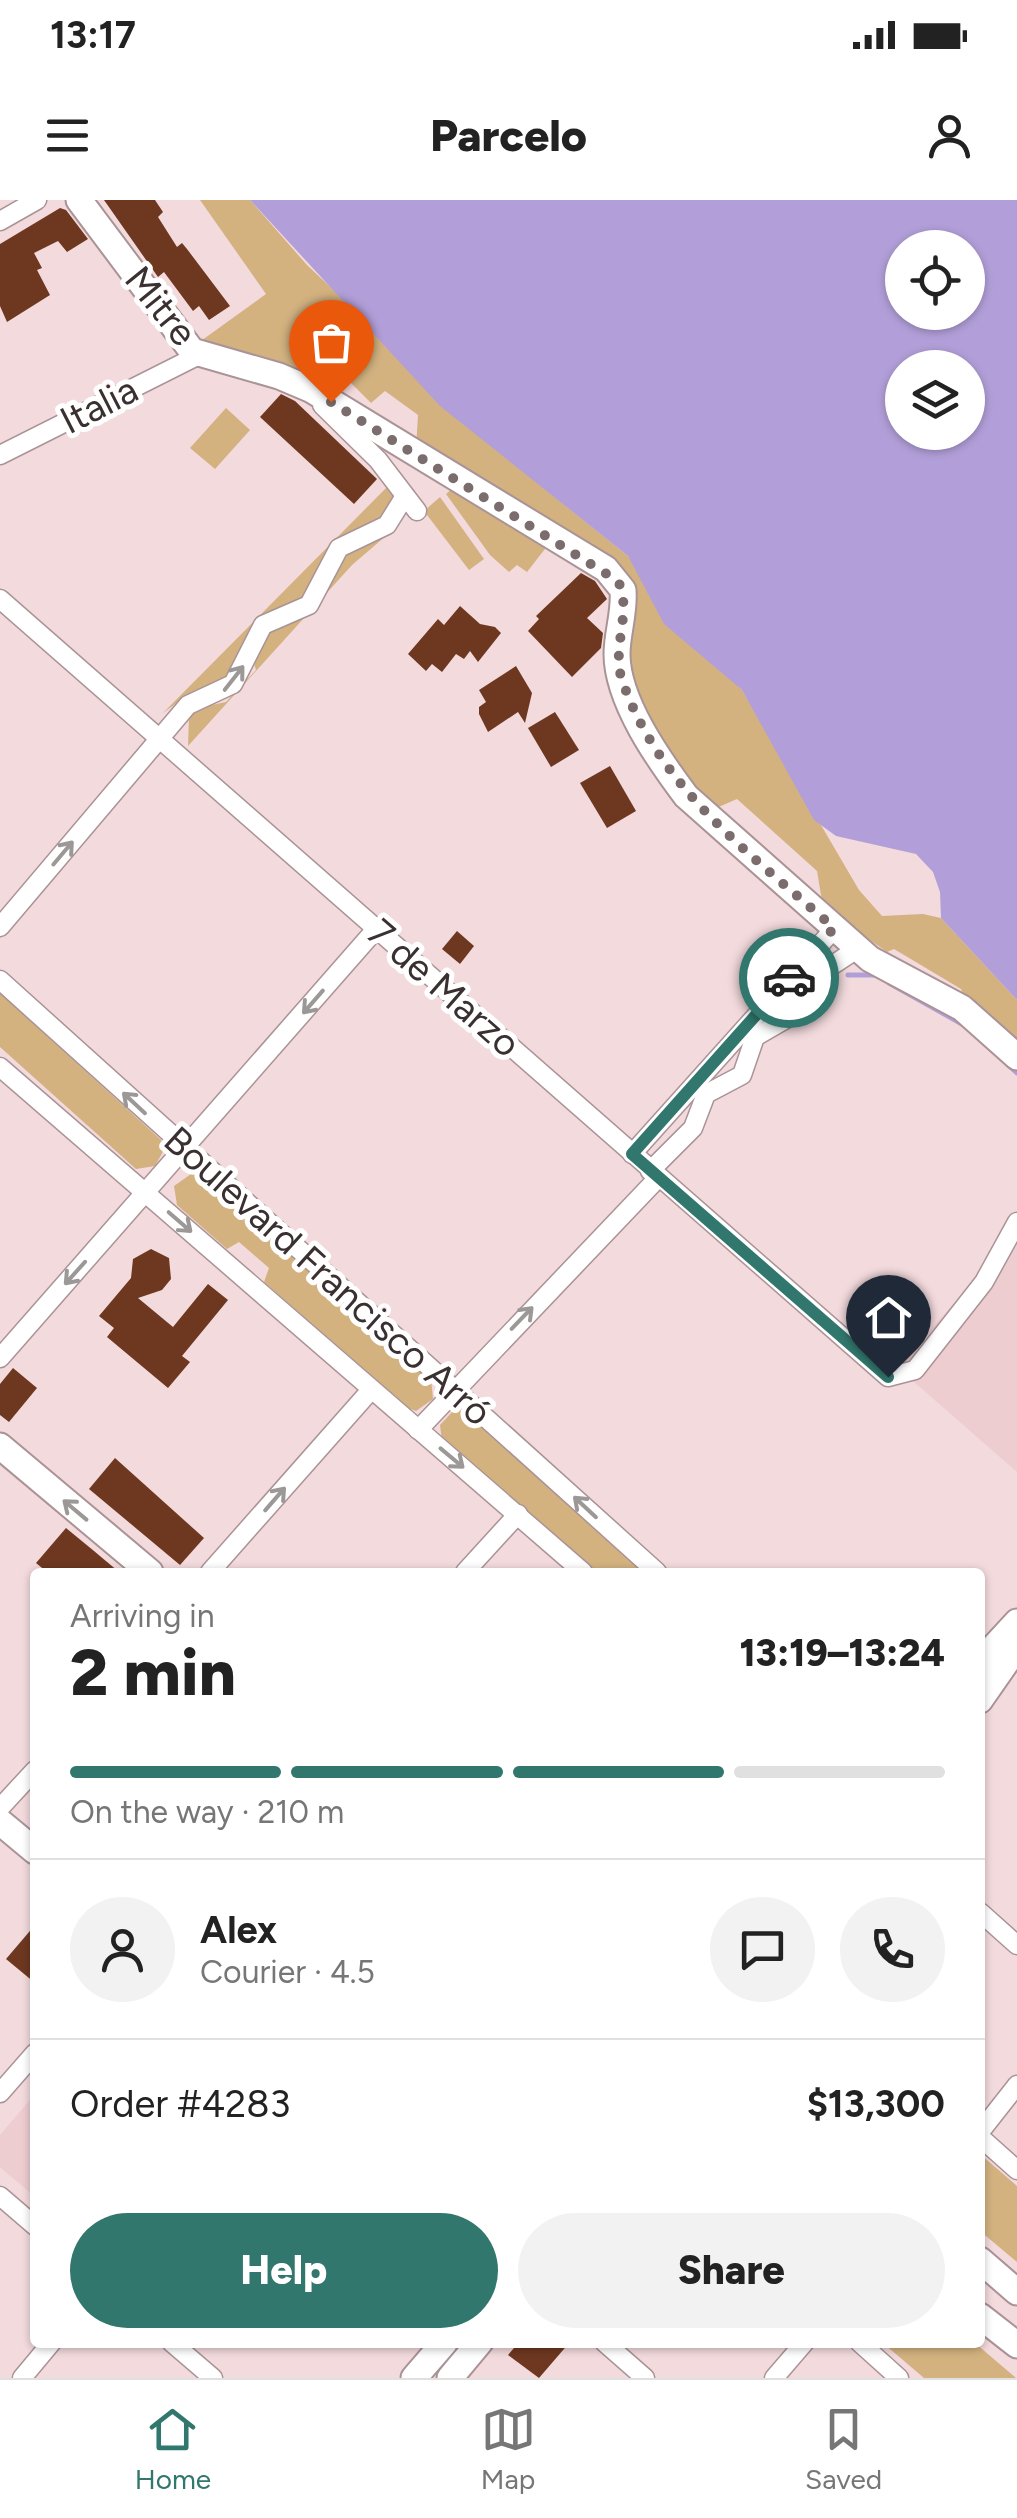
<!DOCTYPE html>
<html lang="en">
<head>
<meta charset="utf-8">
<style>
	body { margin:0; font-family:Figtree,sans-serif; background:#f2f2f2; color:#222; height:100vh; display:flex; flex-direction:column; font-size:38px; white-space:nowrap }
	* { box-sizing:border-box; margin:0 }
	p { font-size:32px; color:#767676 }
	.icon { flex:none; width:55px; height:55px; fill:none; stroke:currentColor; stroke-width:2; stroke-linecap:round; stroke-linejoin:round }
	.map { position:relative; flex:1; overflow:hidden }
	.details { position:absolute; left:30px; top:1368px; width:955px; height:780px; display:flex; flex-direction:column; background:#fff; border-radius:10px; box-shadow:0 2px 8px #0004 }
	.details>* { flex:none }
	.buttons { position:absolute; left:885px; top:30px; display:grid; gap:20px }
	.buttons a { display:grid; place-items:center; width:100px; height:100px; border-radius:50%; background:#fff; box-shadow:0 2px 8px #0004; font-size:50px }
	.pin { position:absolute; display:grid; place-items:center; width:85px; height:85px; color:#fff; margin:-102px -42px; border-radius:50% 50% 50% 0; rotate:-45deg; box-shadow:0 0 10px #0007 }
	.pin .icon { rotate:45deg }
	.courier { position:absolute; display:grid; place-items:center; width:100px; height:100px; margin:-50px; border:8px solid #31776d; border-radius:50%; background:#fff; color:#222; box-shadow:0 2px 12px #0007 }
	.overview em { font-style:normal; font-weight:800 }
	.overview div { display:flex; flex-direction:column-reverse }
	.overview { display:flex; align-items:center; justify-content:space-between; height:170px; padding:0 40px }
	h1 { font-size:65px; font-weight:800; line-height:75px }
	.bar { display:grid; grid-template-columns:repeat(4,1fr); gap:15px 10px; align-content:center; height:120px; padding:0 40px }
	.bar i { height:12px; border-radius:8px; background:#e0e0e0 }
	.bar .active { background:#31776d }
	.bar p { grid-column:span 4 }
	.line { display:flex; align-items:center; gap:25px; padding:0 40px; border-top:2px solid #e0e0e0 }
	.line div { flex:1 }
	.round { display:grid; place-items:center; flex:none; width:105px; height:105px; border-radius:52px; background:#f2f2f2 }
	.action { display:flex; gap:20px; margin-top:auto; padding:20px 40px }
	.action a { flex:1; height:115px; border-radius:60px; background:#31776d; color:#fff; font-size:40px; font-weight:800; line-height:115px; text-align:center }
	.action a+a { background:#f2f2f2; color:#222 }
	.status { display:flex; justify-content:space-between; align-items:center; height:70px; padding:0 50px; background:#fff; direction:ltr }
	.status svg { height:28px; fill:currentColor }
	header { display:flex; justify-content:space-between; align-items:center; height:130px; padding:0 40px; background:#fff; font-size:45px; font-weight:800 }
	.menu { display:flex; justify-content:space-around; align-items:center; height:140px; border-top:2px solid #e0e0e0; background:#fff; font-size:28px; color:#767676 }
	.menu a { display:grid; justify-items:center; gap:5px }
	.menu .active { color:#31776d }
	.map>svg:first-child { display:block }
	.built { fill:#eecdd1 }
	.green { fill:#d3b280 }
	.water { fill:#b29fd9; fill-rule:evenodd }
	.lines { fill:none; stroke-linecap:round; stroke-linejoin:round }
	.stream { stroke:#b29fd9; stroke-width:5 }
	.building { fill:#6e3820 }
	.street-casing { stroke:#aa9396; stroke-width:21 }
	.secondary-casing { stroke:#aa9396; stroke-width:29 }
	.street { stroke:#fff; stroke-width:18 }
	.secondary { stroke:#fff; stroke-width:25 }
	.oneway { stroke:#9c9898 }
	.done { stroke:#7b6c6d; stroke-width:10; stroke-dasharray:0 18 }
	.route { stroke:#31776d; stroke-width:12 }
	.labels { text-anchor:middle; stroke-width:10; stroke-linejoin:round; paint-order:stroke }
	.street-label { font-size:38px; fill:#3a3031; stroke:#fff }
</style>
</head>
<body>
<div class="status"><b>13:17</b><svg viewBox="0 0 49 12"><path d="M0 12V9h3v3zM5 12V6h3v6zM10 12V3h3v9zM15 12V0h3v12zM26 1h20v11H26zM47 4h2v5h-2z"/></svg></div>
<header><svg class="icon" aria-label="menu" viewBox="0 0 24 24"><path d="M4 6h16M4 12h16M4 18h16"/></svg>Parcelo<svg class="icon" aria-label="person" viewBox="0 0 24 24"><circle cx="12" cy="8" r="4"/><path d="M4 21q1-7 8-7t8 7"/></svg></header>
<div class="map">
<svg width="1017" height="2178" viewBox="0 0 1017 2178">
	<rect width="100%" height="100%" fill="#f3dadd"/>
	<g class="built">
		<path d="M1017,1033v239l-120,-105z"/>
		<path d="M35,1894v103l-35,-30v-32z"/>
	</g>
	<g class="green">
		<path d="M200,0h50l57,65 245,230 76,61 82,103 32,31 117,200 23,26 41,-2 18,4 76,82v45l-51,-45 -5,-11 -67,-40 -7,3 -64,-45 -6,-36 -80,-72 -23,10c-30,-25 -84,-106 -88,-146 -2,-20 3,-43 5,-63l-215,-151 2,-34 -33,-24 -14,12 -36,-36 -21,11 -116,-35 68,-49z"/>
		<path d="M226,208l24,22 -35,39 -25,-21z"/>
		<path d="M391,283l5,14 -11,23 -53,27 -27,53 -56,30 -18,45 -25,16 -17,3 -26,19z"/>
		<path d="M452,289l96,56 -21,27 -10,-7 -8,7 -19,-17 -44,-61z"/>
		<path d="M440,297l44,62 -15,11 -45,-59z"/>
		<path d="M394,329l-42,36 -164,181 1,-30 13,-9 24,-5 30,-32c-14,-39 28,-40 46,-52 22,-15 32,-44 43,-67z"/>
		<path d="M0,793l161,147 4,8 -10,18 -19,3 -136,-122z"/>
		<path d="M191,974l10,2 230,202 2,21 -17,12 -11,-4 -141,-125 5,-14 -30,-26 -12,7 -50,-44 -3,-19z"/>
		<path d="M462,1209l8,4 174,159h-51l-151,-131 -2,-16 14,-15z"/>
		<path d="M980,1954l37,32v76l-37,-31z"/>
		<path d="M883,2143h92l41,35h-92z"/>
	</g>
	<path class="water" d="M250,0h767v800l-76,-82 -1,-26 -7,-20 -17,-18 -80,-18 -22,-16 -72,-130 -78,-66 -36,-68 -188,-150zM902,48h66v64h-66zM902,168h66v64h-66z"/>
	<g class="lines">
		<g class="stream">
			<path d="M848,775h27"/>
			<path d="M889,783l73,41"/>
			<path d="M1007,864l10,9"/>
		</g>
	</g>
	<g class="building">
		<path d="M104,0h51l8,12 -5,5 19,30 5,-4 5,6 43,57 -21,14 -10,-14 -6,5 -29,-39 -6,5z"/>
		<path d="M60,8l6,2 22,29 -21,13 -9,-11 -24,12 8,15 -5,2 13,25 -43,27 -7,-16v-62z"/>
		<path d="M281,194l14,7 82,78 -23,25 -94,-87z"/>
		<path d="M581,373l14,8 12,18 -20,19 16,15 -2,15 -29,29 -44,-46 11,-12 -3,-3z"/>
		<path d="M460,406l20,18 15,3 6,6 -23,29 -8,-11 -6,8 -8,-5 -14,18 -10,-8 -6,7 -18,-17 30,-35 6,6z"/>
		<path d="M516,466l16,27 -7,30 -7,-11 -30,20 -9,-18v-7l7,-5 -7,-12z"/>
		<path d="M555,512l24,38 -28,17 -23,-39z"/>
		<path d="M610,566l26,45 -29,17 -27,-45z"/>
		<path d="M457,731l17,15 -14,18 -18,-15z"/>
		<path d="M151,1049l18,9 2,21 -9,11 -24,8 35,29 35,-43 20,16 -46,56 8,6 -22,26 -61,-51 7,-9 -15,-12 32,-38 2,-19z"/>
		<path d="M13,1168l24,20 -28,34 -9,-7v-31z"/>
		<path d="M115,1258l89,80 -24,27 -91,-76z"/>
		<path d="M66,1328l28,23 25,21h-72l-11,-9z"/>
		<path d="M35,1725v58l-29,-24z"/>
		<path d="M519,2142h51l-31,36 -31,-23z"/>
	</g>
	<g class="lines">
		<g class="street-casing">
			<g id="street">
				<path d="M0,21l37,-21"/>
				<path d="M322,205l56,55 39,51"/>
				<path d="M0,255l199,-100"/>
				<path d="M0,399l888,778 27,-7 69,-88 33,-60"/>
				<path d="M0,727l188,-222 45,-21 30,-59 46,-20 30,-57 48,-23 18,-29"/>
				<path d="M0,780l657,592"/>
				<path d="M0,867l583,505"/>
				<path d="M632,954l202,-225"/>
				<path d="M650,971l43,-43 13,-34 36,-19 13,-38 38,-22 17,-35 47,-31"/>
				<path d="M0,1158l377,-430"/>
				<path d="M418,1230l240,-252"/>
				<path d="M210,1372l160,-181"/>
				<path d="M465,1372l53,-58"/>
				<path d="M0,1608l35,-38"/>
				<path d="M980,1712l37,33"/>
				<path d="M0,1893l35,-40"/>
				<path d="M980,1932l37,-47"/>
				<path d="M980,1937l37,33"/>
				<path d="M0,1996l35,30"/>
				<path d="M171,2142l42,36"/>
				<path d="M604,2142l41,36"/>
				<path d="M859,2142l40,36"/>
				<path d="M22,2178l30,-36"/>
				<path d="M774,2178l31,-36"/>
			</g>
		</g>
		<g class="secondary-casing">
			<g id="secondary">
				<path d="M79,0l113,151 87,25 33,14 294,179 17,21c2,22 -6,43 -6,64 0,47 42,106 69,142l184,163 92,49 55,49"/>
				<path d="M0,1246l150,126"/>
				<path d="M980,1462l37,-40"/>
				<path d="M980,1500l37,-53"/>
				<path d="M0,1622l35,29"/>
				<path d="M980,2060l37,32"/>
				<path d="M980,2116l37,29"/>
				<path d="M414,2178l31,-36"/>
				<path d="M450,2178l30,-36"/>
			</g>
		</g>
		<use href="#street" class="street"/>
		<use href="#secondary" class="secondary"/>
	</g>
	<defs><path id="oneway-shaft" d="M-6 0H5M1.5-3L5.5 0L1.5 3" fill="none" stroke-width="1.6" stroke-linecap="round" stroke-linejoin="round" transform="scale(2.5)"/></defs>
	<g class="oneway">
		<use href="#oneway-shaft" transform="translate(234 478) rotate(-52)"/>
		<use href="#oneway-shaft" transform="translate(63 653) rotate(-50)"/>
		<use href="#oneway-shaft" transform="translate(313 802) rotate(131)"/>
		<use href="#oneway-shaft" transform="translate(134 903) rotate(-137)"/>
		<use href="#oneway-shaft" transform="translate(180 1022) rotate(41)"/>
		<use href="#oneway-shaft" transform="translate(75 1073) rotate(132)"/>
		<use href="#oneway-shaft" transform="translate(522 1118) rotate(-46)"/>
		<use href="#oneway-shaft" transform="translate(452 1258) rotate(40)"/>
		<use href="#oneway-shaft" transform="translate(275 1299) rotate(-49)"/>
		<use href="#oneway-shaft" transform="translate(585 1307) rotate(-137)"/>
		<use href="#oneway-shaft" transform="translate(75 1310) rotate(-140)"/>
	</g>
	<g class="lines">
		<path class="done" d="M331,202l287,179c15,30 -7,66 4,99 38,110 128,173 212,248l-45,50"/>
		<path class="route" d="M789,778l-157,176 256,223"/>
	</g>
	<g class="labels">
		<g class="street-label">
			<text transform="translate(161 106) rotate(51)" y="13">Mitre</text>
			<text transform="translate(99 205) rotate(-27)" y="13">Italia</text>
			<text transform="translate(444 788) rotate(41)" y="13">7 de Marzo</text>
			<text transform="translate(328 1076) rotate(42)" y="13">Boulevard Francisco Arró</text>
		</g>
	</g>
</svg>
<div class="buttons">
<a><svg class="icon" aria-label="locate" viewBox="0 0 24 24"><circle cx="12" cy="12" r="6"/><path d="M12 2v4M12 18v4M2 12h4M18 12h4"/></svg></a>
<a><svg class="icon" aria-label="layers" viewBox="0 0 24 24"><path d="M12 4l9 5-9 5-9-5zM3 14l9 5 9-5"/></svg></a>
</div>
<div class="pin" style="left:331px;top:202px;background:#ea580c"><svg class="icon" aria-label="bag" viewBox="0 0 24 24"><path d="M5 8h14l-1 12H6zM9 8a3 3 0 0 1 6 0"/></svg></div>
<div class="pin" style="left:888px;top:1177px;background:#1f2937"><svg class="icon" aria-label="home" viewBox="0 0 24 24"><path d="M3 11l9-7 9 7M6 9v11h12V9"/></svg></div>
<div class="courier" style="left:789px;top:778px"><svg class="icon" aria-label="car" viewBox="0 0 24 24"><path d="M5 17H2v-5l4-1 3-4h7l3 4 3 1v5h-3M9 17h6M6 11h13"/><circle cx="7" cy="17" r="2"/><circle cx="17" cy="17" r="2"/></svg></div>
<section class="details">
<div class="overview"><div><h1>2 min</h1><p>Arriving in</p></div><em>13:19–13:24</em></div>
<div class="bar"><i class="active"></i><i class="active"></i><i class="active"></i><i></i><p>On the way · 210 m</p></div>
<div class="line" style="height:180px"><a class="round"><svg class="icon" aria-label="person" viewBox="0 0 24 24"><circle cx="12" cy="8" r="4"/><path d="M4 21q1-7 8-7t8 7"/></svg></a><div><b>Alex</b><p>Courier · 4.5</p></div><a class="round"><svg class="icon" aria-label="chat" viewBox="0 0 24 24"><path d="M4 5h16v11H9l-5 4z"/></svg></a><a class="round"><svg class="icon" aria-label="phone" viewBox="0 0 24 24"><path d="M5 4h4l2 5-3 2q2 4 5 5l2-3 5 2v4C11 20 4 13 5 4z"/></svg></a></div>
<div class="line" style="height:130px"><div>Order #4283</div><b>$13,300</b></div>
<div class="action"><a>Help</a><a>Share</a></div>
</section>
</div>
<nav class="menu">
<a class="active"><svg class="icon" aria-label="home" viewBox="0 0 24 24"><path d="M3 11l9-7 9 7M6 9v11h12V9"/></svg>Home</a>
<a><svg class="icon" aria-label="map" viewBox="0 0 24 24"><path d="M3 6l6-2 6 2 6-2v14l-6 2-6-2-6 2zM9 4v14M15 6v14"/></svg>Map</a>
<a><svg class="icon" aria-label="saved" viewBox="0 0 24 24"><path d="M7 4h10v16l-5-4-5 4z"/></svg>Saved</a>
</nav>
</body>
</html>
